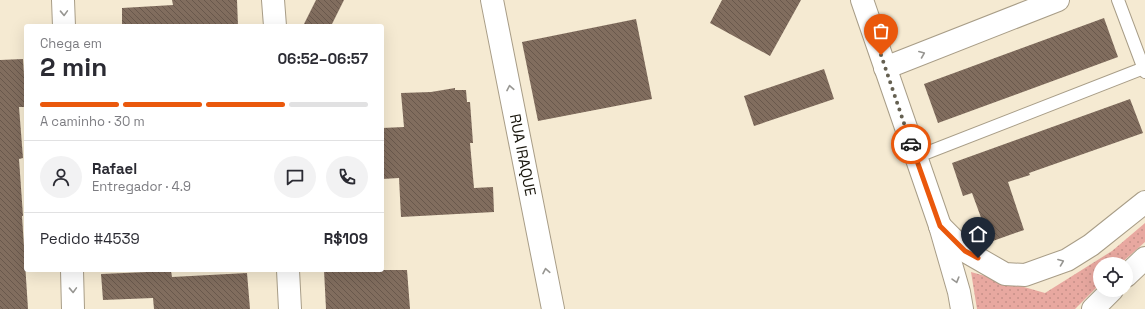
<!DOCTYPE html>
<html lang="pt">
<head>
<meta charset="utf-8">
<style>
	body { margin:0; font-family:"Space Grotesk",sans-serif; background:#f2f2f3; color:#2b2b33; height:100vh; display:flex; flex-direction:column; font-size:15px; white-space:nowrap }
	* { box-sizing:border-box; margin:0 }
	p { font-size:13px; color:#7c7c81 }
	.icon { flex:none; width:22px; height:22px; fill:none; stroke:currentColor; stroke-width:2; stroke-linecap:round; stroke-linejoin:round }
	.map { position:relative; flex:1; overflow:hidden }
	.panel { position:absolute; left:24px; top:24px; width:360px; height:248px; display:flex; flex-direction:column; background:#fff; border-radius:4px; box-shadow:0 4px 16px #0002 }
	.panel>* { flex:none }
	.buttons { position:absolute; left:1093px; top:257px; display:grid; gap:8px }
	.buttons a { display:grid; place-items:center; width:40px; height:40px; border-radius:50%; background:#fff; box-shadow:0 4px 16px #0002; font-size:20px }
	.pin { position:absolute; display:grid; place-items:center; width:34px; height:34px; color:#fff; margin:-41px -17px; border-radius:50% 50% 50% 0; rotate:-45deg; box-shadow:0 0 4px #0007 }
	.pin .icon { rotate:45deg }
	.courier { position:absolute; display:grid; place-items:center; width:40px; height:40px; margin:-20px; border:3px solid #ea580c; border-radius:50%; background:#fff; color:#222; box-shadow:0 1px 5px #0007 }
	.overview em { font-style:normal; font-weight:700 }
	.overview div { display:flex; flex-direction:column-reverse }
	.overview { display:flex; align-items:center; justify-content:space-between; height:68px; padding:0 16px }
	h1 { font-size:26px; font-weight:700; line-height:30px }
	.bar { display:grid; grid-template-columns:repeat(4,1fr); gap:6px 4px; align-content:center; height:48px; padding:0 16px }
	.bar i { height:5px; border-radius:3px; background:#e1e1e2 }
	.bar .active { background:#ea580c }
	.bar p { grid-column:span 4 }
	.line { display:flex; align-items:center; gap:10px; padding:0 16px; border-top:1px solid #e1e1e2 }
	.line div { flex:1 }
	.round { display:grid; place-items:center; flex:none; width:42px; height:42px; border-radius:21px; background:#f2f2f3 }
	.map>svg:first-child { display:block }
	.grass { fill:url(#grass-dots) }
	.building { fill:url(#building-back-hatch) }
	.lines { fill:none; stroke-linecap:round; stroke-linejoin:round }
	.service-casing { stroke:#a89d87; stroke-width:14 }
	.minor-casing { stroke:#a89d87; stroke-width:24 }
	.tertiary-casing { stroke:#a89d87; stroke-width:24 }
	.primary-casing { stroke:#a89d87; stroke-width:24 }
	.service { stroke:#fff; stroke-width:12 }
	.minor { stroke:#fff; stroke-width:22 }
	.tertiary { stroke:#fff; stroke-width:22 }
	.primary { stroke:#fff; stroke-width:22 }
	.oneway { stroke:#979692 }
	.done { stroke:#656051; stroke-width:4; stroke-dasharray:0 7.2 }
	.route { stroke:#ea580c; stroke-width:5 }
	.labels { text-anchor:middle; stroke-width:3.5; stroke-linejoin:round; paint-order:stroke }
	.street-label { font-size:15px; fill:#18150c; stroke:#f5ead2 }
</style>
</head>
<body>
<div class="map">
<svg width="1145" height="309" viewBox="0 0 1145 309">
	<defs>
		<pattern id="grass-dots" width="8" height="8" patternUnits="userSpaceOnUse"><rect width="8" height="8" fill="#e8a8a0"/><path d="M2 2h.1M6 6h.1" fill="none" stroke="#c69089" stroke-width="1.8" stroke-linecap="round"/></pattern>
		<pattern id="building-back-hatch" width="6" height="6" patternUnits="userSpaceOnUse"><rect width="6" height="6" fill="#816d5e"/><path d="M-1 5l2 2M0 0l6 6M5-1l2 2" fill="none" stroke="#69584c"/></pattern>
	</defs>
	<rect width="100%" height="100%" fill="#f5ead2"/>
	<path class="grass" d="M1145,223v19l-25,22h-20v20l-25,25h-98l-6,-37 74,21 67,-42z"/>
	<g class="building">
		<path d="M172,0h65l1,26h-116v-18l51,-3z"/>
		<path d="M316,0h28l-13,26h-28z"/>
		<path d="M722,0h79l-31,56 -60,-33z"/>
		<path d="M1104,18l14,39 -180,66 -14,-39z"/>
		<path d="M636,19l16,80 -114,22 -16,-79z"/>
		<path d="M23,59l3,48h-7l4,51 -4,1 4,57h-1l6,93h-28v-249z"/>
		<path d="M824,69l10,30 -80,27 -10,-30z"/>
		<path d="M455,88v2h11l1,12h3l3,41h-3l4,45 19,-1 1,25 -93,5 -2,-39 -17,1v-51l22,-1 -3,-34 30,-1z"/>
		<path d="M1130,99l13,34 -114,40 1,2 -22,7 16,48 -34,12 -18,-49 -9,3 -11,-33z"/>
		<path d="M324,270h83l3,39h-84z"/>
		<path d="M171,271l1,6 75,-4 3,36h-96l-1,-11 -50,2 -2,-26z"/>
	</g>
	<g class="lines">
		<g class="service-casing">
			<g id="service">
				<path d="M1118,0l27,72"/>
				<path d="M916,157l228,-89"/>
			</g>
		</g>
		<g class="minor-casing">
			<g id="minor">
				<path d="M63,0l1,26"/>
				<path d="M273,0l2,26"/>
				<path id="s1" d="M492,0l61,309"/>
				<path d="M885,68l173,-68"/>
				<path d="M940,226l19,66 3,17"/>
				<path d="M72,270l1,39"/>
				<path d="M288,270l2,39"/>
			</g>
		</g>
		<g class="tertiary-casing">
			<path id="tertiary" d="M862,0l78,226"/>
		</g>
		<g class="primary-casing">
			<g id="primary">
				<path d="M940,226l25,25 40,23 20,1 42,-15 24,-15 54,-43"/>
				<path d="M1126,276l19,-18"/>
				<path d="M1093,309l19,-19"/>
			</g>
		</g>
		<use href="#service" class="service"/>
		<use href="#minor" class="minor"/>
		<use href="#tertiary" class="tertiary"/>
		<use href="#primary" class="primary"/>
	</g>
	<defs><path id="oneway-chevron" d="M-2-3.5L2.5 0L-2 3.5" fill="none" stroke-width="1.6" stroke-linecap="round" stroke-linejoin="round"/></defs>
	<g class="oneway">
		<use href="#oneway-chevron" transform="translate(64 13) rotate(88)"/>
		<use href="#oneway-chevron" transform="translate(922 54) rotate(-22)"/>
		<use href="#oneway-chevron" transform="translate(510 88) rotate(-101)"/>
		<use href="#oneway-chevron" transform="translate(1061 262) rotate(-21)"/>
		<use href="#oneway-chevron" transform="translate(546 271) rotate(-101)"/>
		<use href="#oneway-chevron" transform="translate(956 280) rotate(74)"/>
		<use href="#oneway-chevron" transform="translate(73 290) rotate(88)"/>
	</g>
	<g class="lines">
		<path class="done" d="M881,55l30,89"/>
		<path class="route" d="M911,144l29,82 25,25 13,7"/>
	</g>
	<g class="labels">
		<g class="street-label">
			<text dy="5" stroke="none"><textPath href="#s1" startOffset="158">RUA IRAQUE</textPath></text>
		</g>
	</g>
</svg>
<div class="buttons">
<a><svg class="icon" aria-label="locate" viewBox="0 0 24 24"><circle cx="12" cy="12" r="6"/><path d="M12 2v4M12 18v4M2 12h4M18 12h4"/></svg></a>
</div>
<div class="pin" style="left:881px;top:55px;background:#ea580c"><svg class="icon" aria-label="bag" viewBox="0 0 24 24"><path d="M5 8h14l-1 12H6zM9 8a3 3 0 0 1 6 0"/></svg></div>
<div class="pin" style="left:978px;top:258px;background:#1f2937"><svg class="icon" aria-label="home" viewBox="0 0 24 24"><path d="M3 11l9-7 9 7M6 9v11h12V9"/></svg></div>
<div class="courier" style="left:911px;top:144px"><svg class="icon" aria-label="car" viewBox="0 0 24 24"><path d="M5 17H2v-5l4-1 3-4h7l3 4 3 1v5h-3M9 17h6M6 11h13"/><circle cx="7" cy="17" r="2"/><circle cx="17" cy="17" r="2"/></svg></div>
<section class="panel">
<div class="overview"><div><h1>2 min</h1><p>Chega em</p></div><em>06:52–06:57</em></div>
<div class="bar"><i class="active"></i><i class="active"></i><i class="active"></i><i></i><p>A caminho · 30 m</p></div>
<div class="line" style="height:72px"><a class="round"><svg class="icon" aria-label="person" viewBox="0 0 24 24"><circle cx="12" cy="8" r="4"/><path d="M4 21q1-7 8-7t8 7"/></svg></a><div><b>Rafael</b><p>Entregador · 4.9</p></div><a class="round"><svg class="icon" aria-label="chat" viewBox="0 0 24 24"><path d="M4 5h16v11H9l-5 4z"/></svg></a><a class="round"><svg class="icon" aria-label="phone" viewBox="0 0 24 24"><path d="M5 4h4l2 5-3 2q2 4 5 5l2-3 5 2v4C11 20 4 13 5 4z"/></svg></a></div>
<div class="line" style="height:52px"><div>Pedido #4539</div><b>R$109</b></div>
</section>
</div>
</body>
</html>
